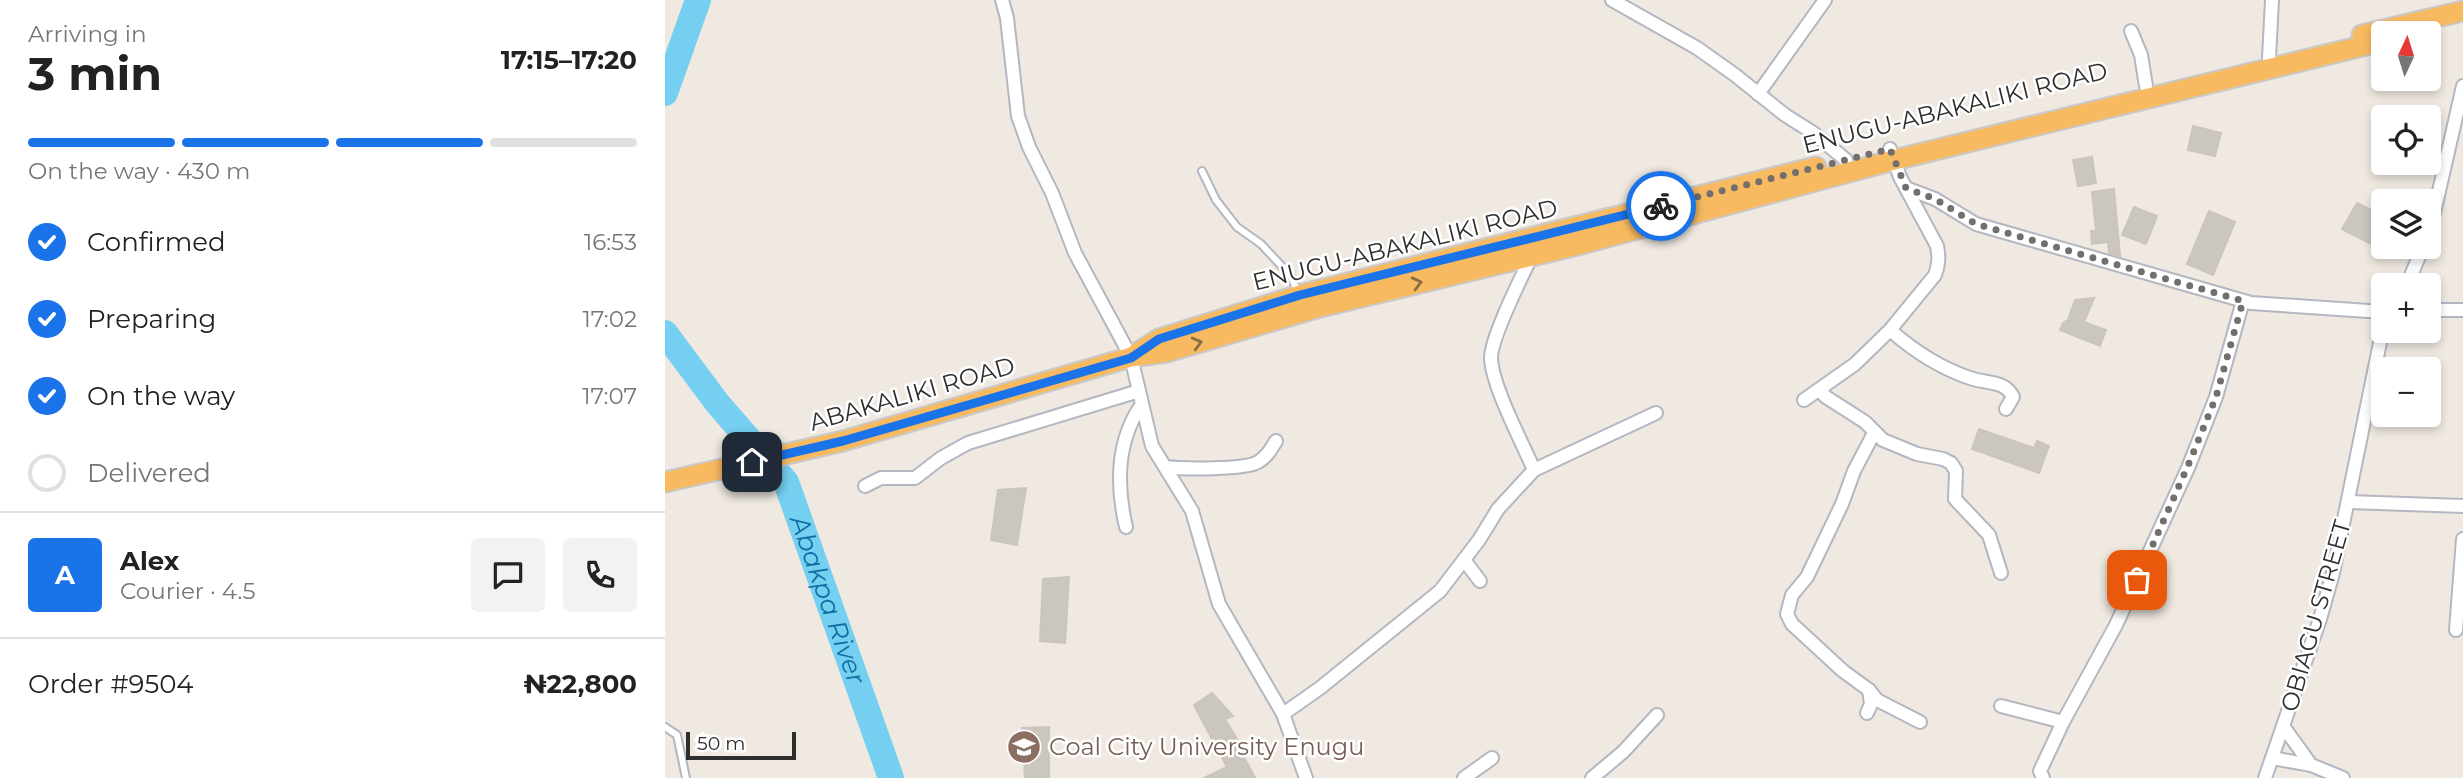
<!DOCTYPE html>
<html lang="en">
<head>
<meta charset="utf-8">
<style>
	body { margin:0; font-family:Montserrat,sans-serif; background:#f2f2f2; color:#222; height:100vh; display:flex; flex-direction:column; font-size:26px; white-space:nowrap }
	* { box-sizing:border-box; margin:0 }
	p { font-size:23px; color:#767676 }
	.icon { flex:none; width:38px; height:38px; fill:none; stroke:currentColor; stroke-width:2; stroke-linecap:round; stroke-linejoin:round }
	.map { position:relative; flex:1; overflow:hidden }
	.side { display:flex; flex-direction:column; background:#fff; width:665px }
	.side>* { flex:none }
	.needle { width:46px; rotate:4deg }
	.fabs { position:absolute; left:1706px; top:21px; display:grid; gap:14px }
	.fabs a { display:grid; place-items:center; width:70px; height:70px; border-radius:7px; background:#fff; box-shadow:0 4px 10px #0003; font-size:35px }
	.scale { position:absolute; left:21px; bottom:18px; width:110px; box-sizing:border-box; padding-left:7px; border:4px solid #2e2e2e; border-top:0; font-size:19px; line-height:24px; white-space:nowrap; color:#2e2e2e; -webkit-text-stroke:5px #fff; paint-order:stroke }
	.pin { position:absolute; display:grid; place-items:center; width:60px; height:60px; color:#fff; margin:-30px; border-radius:14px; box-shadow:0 4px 10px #0006 }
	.courier { position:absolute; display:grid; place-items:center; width:70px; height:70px; margin:-35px; border:5px solid #1a73e8; border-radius:50%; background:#fff; color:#222; box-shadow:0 2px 9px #0007 }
	.overview em { font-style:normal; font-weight:700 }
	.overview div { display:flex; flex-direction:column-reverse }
	.overview { display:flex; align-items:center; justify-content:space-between; height:119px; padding:0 28px }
	h1 { font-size:46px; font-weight:700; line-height:52px }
	.bar { display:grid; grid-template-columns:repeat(4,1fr); gap:10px 7px; align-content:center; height:84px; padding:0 28px }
	.bar i { height:9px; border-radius:5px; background:#e0e0e0 }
	.bar .on { background:#1a73e8 }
	.bar p { grid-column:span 4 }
	.line { display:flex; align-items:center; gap:18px; padding:0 28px; border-top:2px solid #e0e0e0 }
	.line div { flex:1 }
	.round { display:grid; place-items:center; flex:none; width:74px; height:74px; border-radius:7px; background:#f2f2f2 }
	ol { padding:0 28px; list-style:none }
	li { display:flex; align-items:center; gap:21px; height:77px }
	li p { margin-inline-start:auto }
	li .icon { padding:7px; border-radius:50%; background:#1a73e8; color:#fff; stroke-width:4 }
	li:last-child { color:#767676 }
	li i { width:38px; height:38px; border:4px solid #e0e0e0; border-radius:50% }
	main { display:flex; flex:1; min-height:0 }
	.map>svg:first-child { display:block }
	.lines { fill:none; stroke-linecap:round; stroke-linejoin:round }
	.river { stroke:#75cff0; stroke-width:26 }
	.building { fill:#cbc7bf; stroke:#cbc5ba; stroke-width:2 }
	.service-casing { stroke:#b4b7c1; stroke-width:10 }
	.minor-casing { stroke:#b4b7c1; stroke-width:16 }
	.trunk-casing { stroke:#c9c9c9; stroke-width:23 }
	.service { stroke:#fff; stroke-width:6 }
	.minor { stroke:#fff; stroke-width:12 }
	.trunk { stroke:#f8ba60; stroke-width:19 }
	.oneway { stroke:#896d44 }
	.done { stroke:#726f6d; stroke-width:7; stroke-dasharray:0 12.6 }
	.route { stroke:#1a73e8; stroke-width:9 }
	.labels { text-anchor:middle; stroke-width:5; stroke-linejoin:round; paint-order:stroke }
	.street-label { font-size:24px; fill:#2e2e2e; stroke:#fff }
	.education-label { font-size:24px; fill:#785e54; stroke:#fff; text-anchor:start }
	.water-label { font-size:26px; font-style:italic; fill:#0d6fa3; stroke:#fff }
</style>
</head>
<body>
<main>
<section class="side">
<div class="overview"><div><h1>3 min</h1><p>Arriving in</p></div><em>17:15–17:20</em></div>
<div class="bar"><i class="on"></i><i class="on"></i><i class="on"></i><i></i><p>On the way · 430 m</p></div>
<ol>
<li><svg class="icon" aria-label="check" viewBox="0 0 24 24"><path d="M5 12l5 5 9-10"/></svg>Confirmed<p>16:53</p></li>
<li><svg class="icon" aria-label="check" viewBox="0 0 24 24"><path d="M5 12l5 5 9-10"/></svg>Preparing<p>17:02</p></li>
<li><svg class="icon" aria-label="check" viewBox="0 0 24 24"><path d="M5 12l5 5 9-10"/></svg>On the way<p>17:07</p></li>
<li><i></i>Delivered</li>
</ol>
<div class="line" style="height:126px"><b class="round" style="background:#1a73e8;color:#fff">A</b><div><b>Alex</b><p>Courier · 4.5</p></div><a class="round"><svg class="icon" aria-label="chat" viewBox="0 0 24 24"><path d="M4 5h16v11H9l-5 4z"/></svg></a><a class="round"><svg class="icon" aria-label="phone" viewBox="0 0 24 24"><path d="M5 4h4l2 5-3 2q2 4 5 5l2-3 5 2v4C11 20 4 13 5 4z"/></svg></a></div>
<div class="line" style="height:91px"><div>Order #9504</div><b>₦22,800</b></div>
</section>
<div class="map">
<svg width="1798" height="778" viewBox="0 0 1798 778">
	<rect width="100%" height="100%" fill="#efe9e1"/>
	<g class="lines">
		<g class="river">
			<path d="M0,93l33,-93"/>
			<path id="s1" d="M0,333l53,71 68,78 105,296"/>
		</g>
	</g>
	<g class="building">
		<path d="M1528,126l28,7 -6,23 -27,-6z"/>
		<path d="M1427,157l4,26 -18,3 -5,-26z"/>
		<path d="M1449,189l6,67 -11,-3 -1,-11 -16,2 -1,-13h5l-4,-39z"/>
		<path d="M1692,203l20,10 -4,7 10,5v25l-41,-21z"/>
		<path d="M1469,207l23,9 -11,28 -24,-9z"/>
		<path d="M1544,211l26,11 -22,53 -26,-11z"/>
		<path d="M1429,298l-10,24 22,8 -6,16 -40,-16 3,-7 5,-3 7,-20z"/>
		<path d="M1314,429l55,19 3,-7 12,5 -10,27 -67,-24z"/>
		<path d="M361,488l-9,57 -26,-5 7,-50z"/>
		<path d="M404,577l-4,66 -25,-2 3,-62z"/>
		<path d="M547,693l21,23 -8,3 22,37 -3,1 11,21h-51l23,-11 -33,-62z"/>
		<path d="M384,727v51h-24l-3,-50z"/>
	</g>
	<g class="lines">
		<g class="service-casing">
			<g id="service">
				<path d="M537,171l14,29 21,27 24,17 29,31 9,19"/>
				<path d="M0,727l12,8 9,43"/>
			</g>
		</g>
		<g class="minor-casing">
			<g id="minor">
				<path d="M337,0l5,18 11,98 11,31 23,46 23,60 56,104 21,89 40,65 27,93 64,110 23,64"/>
				<path d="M947,0l85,48 38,27 50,40 27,17 34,28"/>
				<path d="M1466,31l10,24 5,31"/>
				<path d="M1604,58l3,-58"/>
				<path d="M1093,94l67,-94"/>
				<path d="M1241,188l29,11 41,25 275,79 132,9"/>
				<path d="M1764,235l34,-149"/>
				<path d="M868,253c-10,21 -43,86 -42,106 2,29 31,83 43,111"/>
				<path d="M1742,285l16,-38"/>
				<path d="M1764,310h34"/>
				<path d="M1225,330c24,21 50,38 80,48 17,6 35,2 43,19l-7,12"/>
				<path d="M1154,390l7,7 39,25 18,18 34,14 26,5 8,4 5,8 -1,28 34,36 12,38"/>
				<path d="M1139,400l51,-36 35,-34 45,-55c4,-11 4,-18 2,-29l-37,-69 -10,-28"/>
				<path d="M1209,433l-20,38 -12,33 -35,73 -15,18 -5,19 5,10 51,47 26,19 8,10 43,22"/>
				<path d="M501,467c17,2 79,3 92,-5 9,-5 13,-13 18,-21"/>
				<path d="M200,486l16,-8h34l26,-20 27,-15 171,-52"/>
				<path d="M1684,502l114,4"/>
				<path d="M461,527c-10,-43 -10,-86 16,-123"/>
				<path d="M799,560l16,21"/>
				<path d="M1791,630l7,-91"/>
				<path d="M1336,706l62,16"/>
				<path d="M1202,713l4,-9 -2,-14"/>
				<path d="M618,714l37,-26 120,-97 39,-51 19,-31 36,-39 122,-57"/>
				<path d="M1618,726l28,39"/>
				<path d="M1607,758l39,7 32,13"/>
				<path d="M799,778l28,-20"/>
				<path d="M927,778l31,-26 34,-37"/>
				<path d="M1378,778l-3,-7 23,-49 53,-97 72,-157 28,-71 27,-96"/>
				<path d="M1600,778l55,-159 13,-46 50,-245"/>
			</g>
		</g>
		<g class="trunk-casing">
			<g id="trunk">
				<path d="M1697,35l101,-24"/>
				<path d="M472,353l22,-14 141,-44 516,-128"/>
				<path d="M0,482l178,-41 288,-84 36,-5 153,-45 254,-61 320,-86 489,-119"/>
			</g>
		</g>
		<use href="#service" class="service"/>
		<use href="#minor" class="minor"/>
		<use href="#trunk" class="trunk"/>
	</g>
	<defs><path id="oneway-chevron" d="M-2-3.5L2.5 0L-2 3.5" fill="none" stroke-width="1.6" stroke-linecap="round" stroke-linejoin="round" transform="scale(1.75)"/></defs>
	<g class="oneway">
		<use href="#oneway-chevron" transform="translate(752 283) rotate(-14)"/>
		<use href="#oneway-chevron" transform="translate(532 343) rotate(-15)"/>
	</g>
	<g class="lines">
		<path class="done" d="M996,206l229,-57 16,39 29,11 41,25 267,77 -27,96 -29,71 -50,112"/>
		<path class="route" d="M87,462l91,-21 288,-83 28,-19 141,-44 361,-89"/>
	</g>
	<defs>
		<g id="school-disc" transform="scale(1.75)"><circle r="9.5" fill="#8d6e63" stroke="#fff"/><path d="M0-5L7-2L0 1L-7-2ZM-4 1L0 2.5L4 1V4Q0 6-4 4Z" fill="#fff"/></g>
	</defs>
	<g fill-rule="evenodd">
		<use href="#school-disc" x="359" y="747"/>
	</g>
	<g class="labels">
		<g class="street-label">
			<text transform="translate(1290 108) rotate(-14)" y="8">ENUGU-ABAKALIKI ROAD</text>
			<text transform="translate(740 245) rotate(-14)" y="8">ENUGU-ABAKALIKI ROAD</text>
			<text transform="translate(247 394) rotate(-16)" y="8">ABAKALIKI ROAD</text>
			<text transform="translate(1651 616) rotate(-74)" y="8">OBIAGU STREET</text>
		</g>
		<g class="education-label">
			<text x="384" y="755">Coal City University Enugu</text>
		</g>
		<g class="water-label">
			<text dy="9" stroke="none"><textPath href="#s1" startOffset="317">Abakpa River</textPath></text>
		</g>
	</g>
</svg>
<div class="fabs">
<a><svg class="needle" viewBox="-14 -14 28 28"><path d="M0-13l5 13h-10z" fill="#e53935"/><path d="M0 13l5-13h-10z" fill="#767676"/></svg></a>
<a><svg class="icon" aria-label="locate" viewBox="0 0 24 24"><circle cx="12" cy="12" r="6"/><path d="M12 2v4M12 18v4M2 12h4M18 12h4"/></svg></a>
<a><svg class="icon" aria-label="layers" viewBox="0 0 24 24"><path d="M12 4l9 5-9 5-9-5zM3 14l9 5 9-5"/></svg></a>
<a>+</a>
<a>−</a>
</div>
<div class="scale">50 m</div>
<div class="pin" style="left:1472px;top:580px;background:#ea580c"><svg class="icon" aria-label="bag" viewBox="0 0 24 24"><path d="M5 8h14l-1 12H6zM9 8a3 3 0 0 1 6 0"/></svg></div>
<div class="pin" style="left:87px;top:462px;background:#1f2937"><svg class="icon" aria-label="home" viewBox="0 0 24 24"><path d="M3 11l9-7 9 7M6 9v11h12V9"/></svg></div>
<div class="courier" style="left:996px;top:206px"><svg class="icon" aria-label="bike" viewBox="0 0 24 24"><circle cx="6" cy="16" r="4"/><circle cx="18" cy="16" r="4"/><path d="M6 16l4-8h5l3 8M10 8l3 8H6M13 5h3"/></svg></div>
</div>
</main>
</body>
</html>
